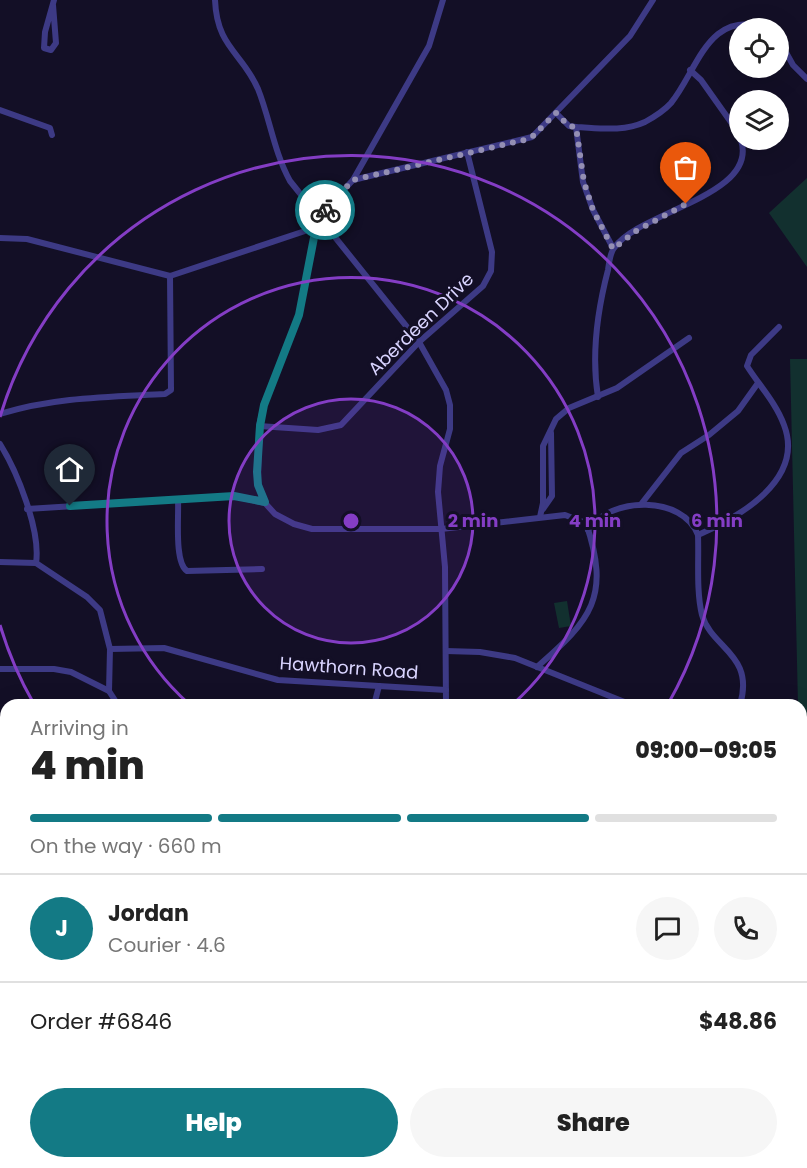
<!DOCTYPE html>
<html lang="en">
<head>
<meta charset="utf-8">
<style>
	body { margin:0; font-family:Poppins,sans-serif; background:#f6f6f6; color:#222; height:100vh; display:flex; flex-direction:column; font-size:22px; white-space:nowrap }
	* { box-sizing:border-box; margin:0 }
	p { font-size:20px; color:#767676 }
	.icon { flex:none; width:33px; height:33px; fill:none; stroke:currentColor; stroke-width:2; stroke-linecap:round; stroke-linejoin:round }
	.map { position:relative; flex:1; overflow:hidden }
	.details { position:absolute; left:0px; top:699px; width:807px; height:470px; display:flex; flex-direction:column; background:#fff; border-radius:18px 18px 0 0; box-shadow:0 6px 24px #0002 }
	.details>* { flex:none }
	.buttons { position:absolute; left:729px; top:18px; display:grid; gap:12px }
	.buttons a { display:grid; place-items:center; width:60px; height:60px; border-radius:50%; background:#fff; box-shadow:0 6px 24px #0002; font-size:30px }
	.pin { position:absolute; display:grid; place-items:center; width:51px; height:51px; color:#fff; margin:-62px -26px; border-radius:50% 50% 50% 0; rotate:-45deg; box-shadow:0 0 6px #0007 }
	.pin .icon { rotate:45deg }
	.courier { position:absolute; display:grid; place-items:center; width:60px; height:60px; margin:-30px; border:4px solid #137a85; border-radius:50%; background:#fff; color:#222; box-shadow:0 2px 8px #0007 }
	.headline em { font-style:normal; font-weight:800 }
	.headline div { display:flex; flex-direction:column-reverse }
	.headline { display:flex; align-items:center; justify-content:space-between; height:102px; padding:0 30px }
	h1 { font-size:39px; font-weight:800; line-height:45px }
	.bar { display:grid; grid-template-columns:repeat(4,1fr); gap:9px 6px; align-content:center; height:72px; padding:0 30px }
	.bar i { height:8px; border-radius:4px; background:#e0e0e0 }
	.bar .on { background:#137a85 }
	.bar p { grid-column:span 4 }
	.line { display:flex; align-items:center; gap:15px; padding:0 30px; border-top:2px solid #e0e0e0 }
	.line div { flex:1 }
	.round { display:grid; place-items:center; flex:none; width:63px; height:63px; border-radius:32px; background:#f6f6f6 }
	.button { display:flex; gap:12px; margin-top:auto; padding:12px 30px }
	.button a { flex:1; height:69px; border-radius:36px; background:#137a85; color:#fff; font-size:24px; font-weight:800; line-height:69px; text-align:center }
	.button a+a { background:#f6f6f6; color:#222 }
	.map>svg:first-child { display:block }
	.green { fill:#12302f }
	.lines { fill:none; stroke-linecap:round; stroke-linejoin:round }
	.minor { stroke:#3d3a85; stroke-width:6 }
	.major { stroke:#c25bff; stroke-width:8 }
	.done { stroke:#948fb3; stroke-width:6; stroke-dasharray:0 10.8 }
	.route { stroke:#137a85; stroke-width:8 }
	.ring { fill:none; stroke:#843dc5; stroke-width:3 }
	.labels { text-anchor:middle; stroke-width:6; stroke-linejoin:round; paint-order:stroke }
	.street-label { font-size:18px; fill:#d9d4ff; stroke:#130f26 }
	.centre { fill:#843dc5; stroke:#130f26; stroke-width:3 }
	.ring-label { font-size:18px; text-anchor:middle; font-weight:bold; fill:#843dc5; stroke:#130f26; stroke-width:6; stroke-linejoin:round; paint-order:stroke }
</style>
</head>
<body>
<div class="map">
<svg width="807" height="1168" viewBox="0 0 807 1168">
	<rect width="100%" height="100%" fill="#130f26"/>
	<g class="green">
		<path d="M807,178v89l-38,-54z"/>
		<path d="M790,359h17v380h-6v-34h-3z"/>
		<path d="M567,601l4,25 -12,2 -5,-25z"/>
		<path d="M235,1163h65l8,3 -73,2z"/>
	</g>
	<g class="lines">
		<g class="minor">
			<path d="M215,0c2,48 27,52 43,89 12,30 16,63 32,92l129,161 27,48 4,15v24l-10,37 -2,26 7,75 1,138"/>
			<path d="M53,5l3,38 -5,7 -7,-2 1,-16 9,-32"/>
			<path d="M778,38l15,27 14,14"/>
			<path d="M690,70l11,10 39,55"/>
			<path d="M0,110l50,18 2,7"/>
			<path d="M556,113l13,13 7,1c23,1 47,5 69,-5 9,-5 19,-11 26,-19 27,-33 37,-95 96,-75"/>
			<path d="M576,127l7,55 10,28 20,38"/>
			<path d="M353,180l76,-134 14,-46"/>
			<path d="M318,217l-19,98 -35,90 -5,21 -1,59 7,18 10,11 19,10 18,5h129l124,-14 21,8c25,74 5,97 -49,144"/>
			<path d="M0,238l27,1 143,37 135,-45 48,-51 179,-43 98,-101 23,-36"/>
			<path d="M598,397c-7,-43 -1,-85 10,-127 1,-7 2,-17 6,-22 25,-37 145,-52 127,-108"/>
			<path d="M0,414c54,-17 109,-17 165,-20l6,-4 -1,-114"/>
			<path d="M259,426l59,4 23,-5 78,-83 64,-56 8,-15 1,-19 -25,-100"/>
			<path d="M0,444c17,27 41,87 36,119"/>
			<path d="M178,500c1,16 -4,62 9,71l75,-2"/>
			<path d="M642,503l39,-50 28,-18 29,-24 20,-28"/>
			<path d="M27,509l207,-13 31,7"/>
			<path d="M543,509l9,-13 -1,-63"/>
			<path d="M540,517l3,-14v-57l13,-27 13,-11 48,-20 72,-50"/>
			<path d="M588,530c23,-34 95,-35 110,5 1,25 -2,55 4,80 10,34 53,39 38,90"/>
			<path d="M698,535c41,-18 107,-55 86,-110 -8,-22 -25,-40 -37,-59l4,-11 28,-28"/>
			<path d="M0,562l36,1 51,34 13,13 10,39 -1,42 9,14"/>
			<path d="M110,649l54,-1 114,32 168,10"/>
			<path d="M446,651l34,1 35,6 117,47"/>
			<path d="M0,669h54l17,3 38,19"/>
			<path d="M374,705l5,-19"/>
			<path d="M0,762l6,2"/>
			<path d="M801,844l6,-1"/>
			<path d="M801,969l6,-2"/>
			<path d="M801,1041l6,10"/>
			<path d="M687,1162v6"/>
			<path d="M312,1168l1,-6"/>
			<path d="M730,1168l22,-6"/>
			<path d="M767,1168v-6"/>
		</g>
		<g class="major">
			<path d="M0,947l6,6"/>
			<path d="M0,1090l6,2"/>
			<path d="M370,1162l32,6"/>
		</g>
	</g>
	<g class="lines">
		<path class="done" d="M325,210l28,-30 171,-40 8,-3 24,-24 13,13 7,1 8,55 9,28 20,39 23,-18 50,-27"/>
		<path class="route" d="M70,506l164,-10 31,6 -7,-17 -1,-13 3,-46 4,-21 35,-90 19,-98 7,-7"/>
	</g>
	<circle cx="351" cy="521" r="122" fill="#843dc5" fill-opacity=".12"/>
	<g class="ring">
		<circle cx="351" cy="521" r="122"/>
		<path d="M189 704A244 244 0 1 1 513 704"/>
		<path d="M34 704A366 366 0 0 1 0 625M0 417A366 366 0 1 1 668 704"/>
	</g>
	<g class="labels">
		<g class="street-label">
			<text transform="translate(421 324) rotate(-44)" y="6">Aberdeen Drive</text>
			<text transform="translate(349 668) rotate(4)" y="6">Hawthorn Road</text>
		</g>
	</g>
	<circle cx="351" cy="521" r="9" class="centre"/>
	<g class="ring-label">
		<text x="473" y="527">2 min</text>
		<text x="595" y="527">4 min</text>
		<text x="717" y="527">6 min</text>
	</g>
</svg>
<div class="buttons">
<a><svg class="icon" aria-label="locate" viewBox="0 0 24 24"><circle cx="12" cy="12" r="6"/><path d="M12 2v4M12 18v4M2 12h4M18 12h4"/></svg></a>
<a><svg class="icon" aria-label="layers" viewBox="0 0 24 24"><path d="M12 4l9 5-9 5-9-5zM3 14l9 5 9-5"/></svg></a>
</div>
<div class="pin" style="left:686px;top:204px;background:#ea580c"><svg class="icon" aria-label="bag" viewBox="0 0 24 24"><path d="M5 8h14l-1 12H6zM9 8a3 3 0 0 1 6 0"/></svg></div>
<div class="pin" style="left:70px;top:506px;background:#1f2937"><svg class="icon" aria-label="home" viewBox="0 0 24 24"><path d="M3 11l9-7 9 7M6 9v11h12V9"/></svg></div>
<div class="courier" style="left:325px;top:210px"><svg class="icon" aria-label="bike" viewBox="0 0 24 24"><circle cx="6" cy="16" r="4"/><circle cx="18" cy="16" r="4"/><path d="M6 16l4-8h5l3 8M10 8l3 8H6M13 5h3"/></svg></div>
<section class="details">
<div class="headline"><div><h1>4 min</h1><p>Arriving in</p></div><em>09:00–09:05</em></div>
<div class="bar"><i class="on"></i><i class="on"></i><i class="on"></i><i></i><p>On the way · 660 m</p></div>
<div class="line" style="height:108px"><b class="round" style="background:#137a85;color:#fff">J</b><div><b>Jordan</b><p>Courier · 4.6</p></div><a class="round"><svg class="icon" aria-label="chat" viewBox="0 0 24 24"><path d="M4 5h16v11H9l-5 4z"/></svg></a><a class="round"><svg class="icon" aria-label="phone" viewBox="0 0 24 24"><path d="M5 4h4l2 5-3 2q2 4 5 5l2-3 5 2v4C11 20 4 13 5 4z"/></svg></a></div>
<div class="line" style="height:78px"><div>Order #6846</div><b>$48.86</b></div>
<div class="button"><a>Help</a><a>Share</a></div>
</section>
</div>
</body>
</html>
